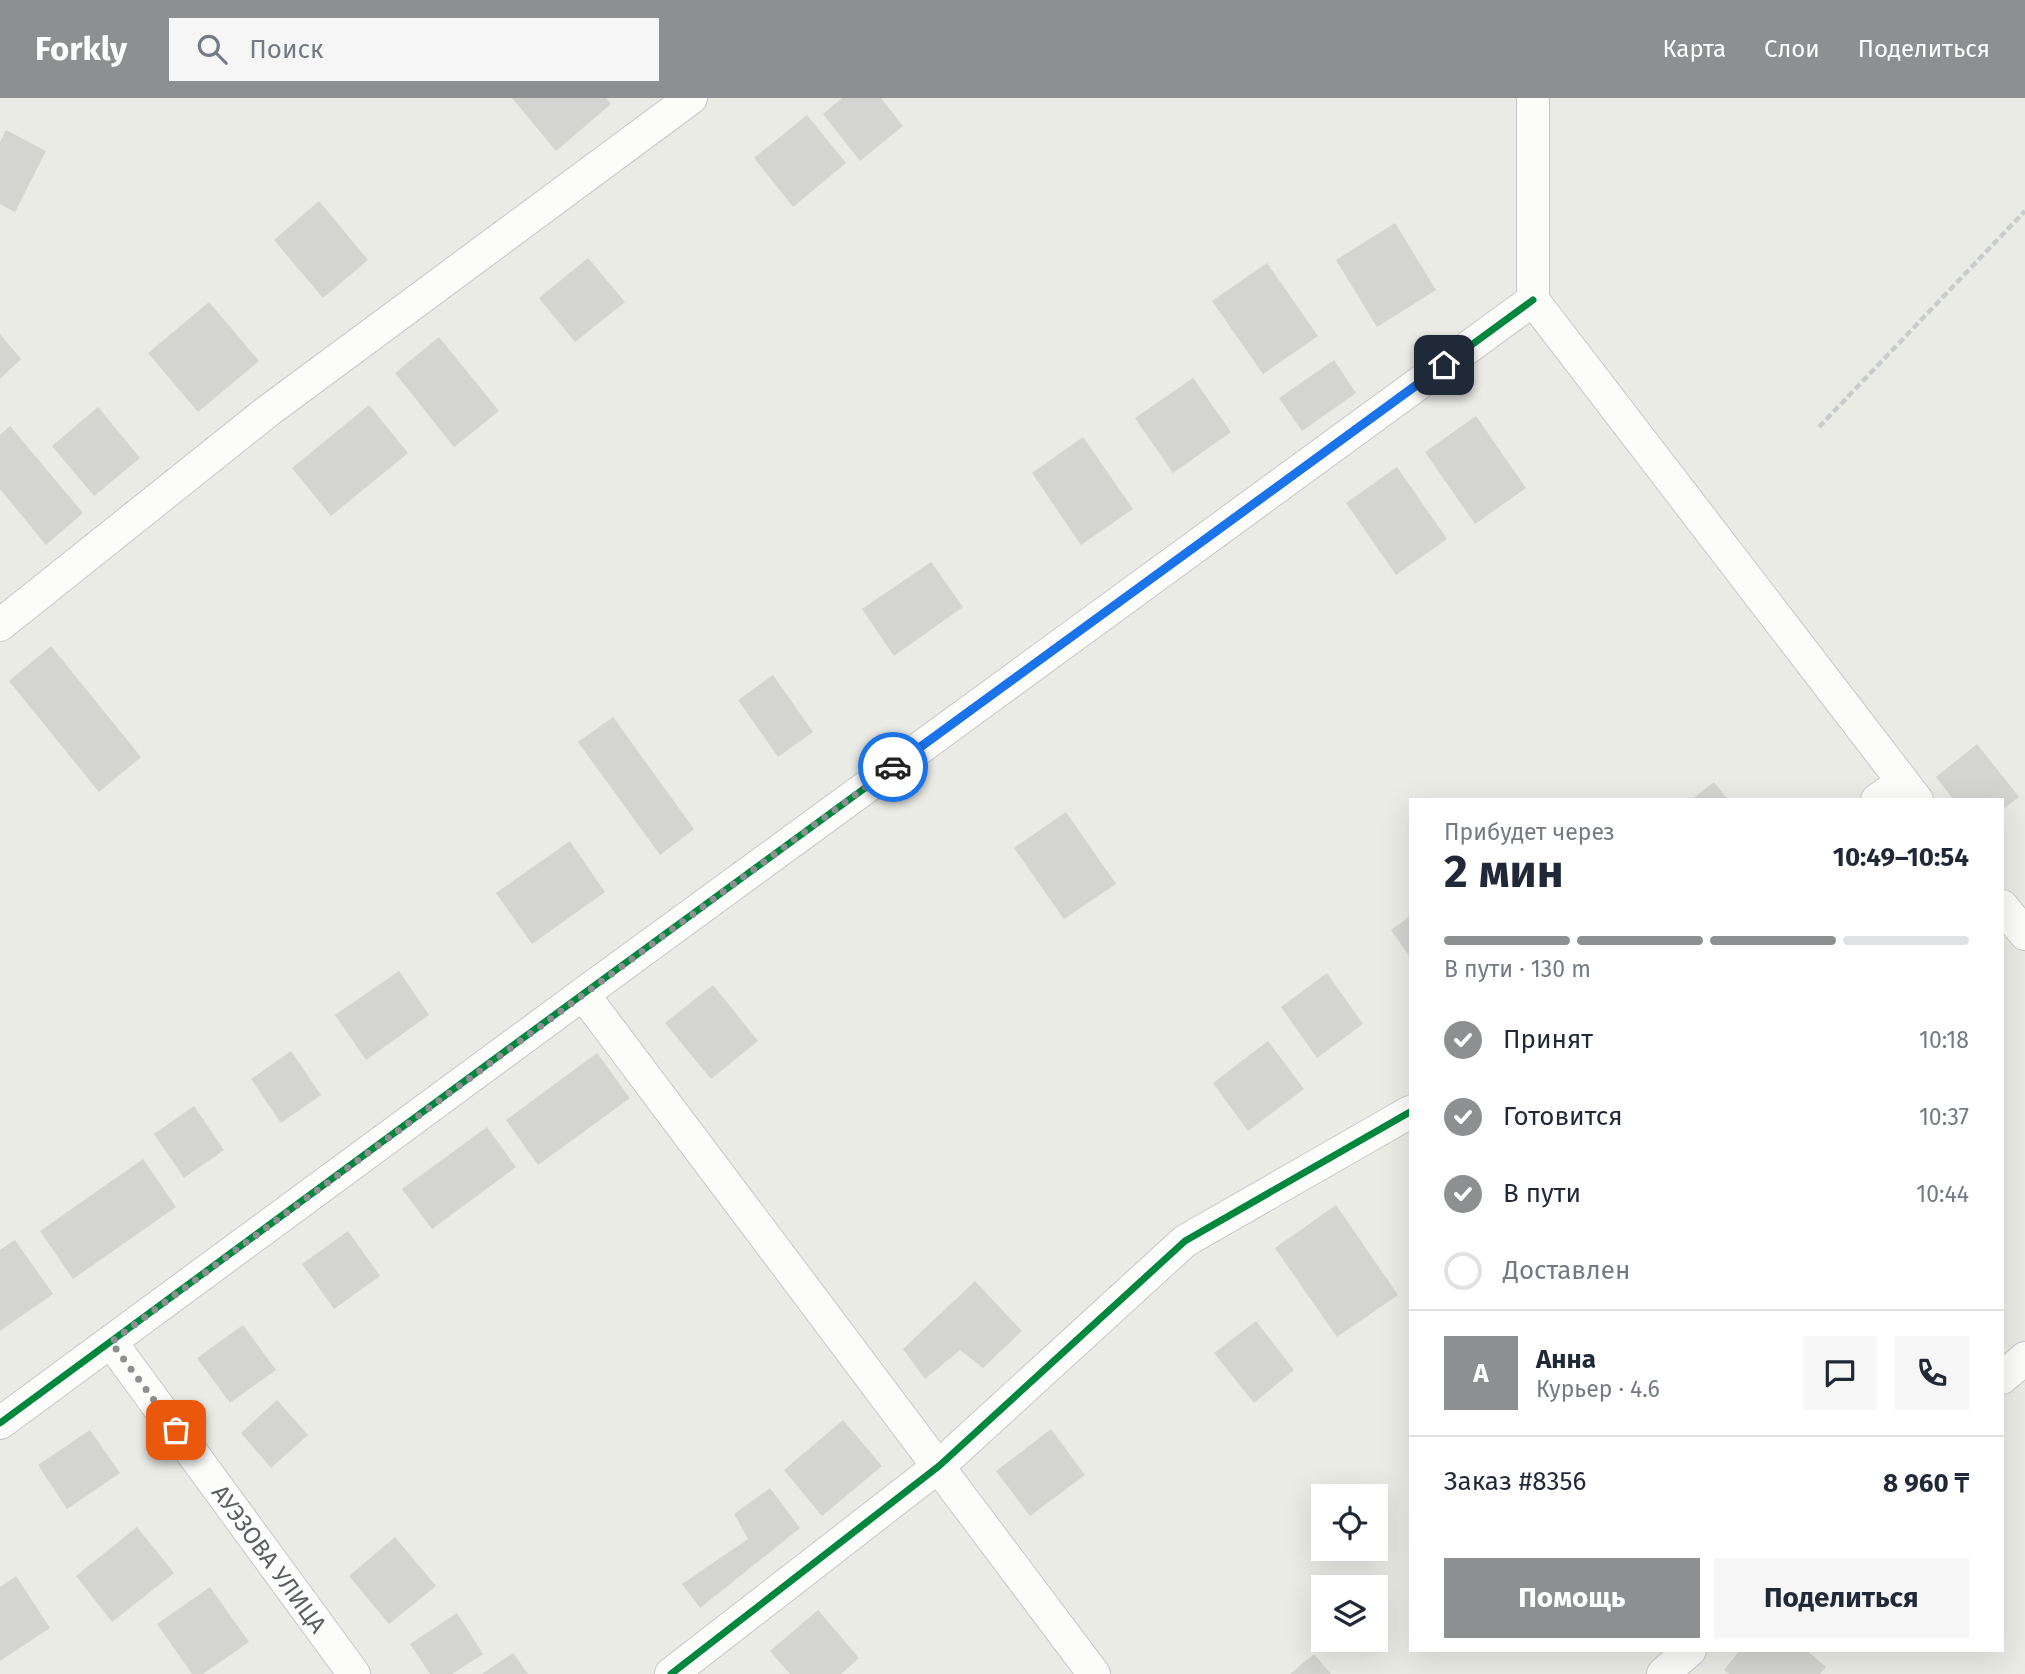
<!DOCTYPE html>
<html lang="ru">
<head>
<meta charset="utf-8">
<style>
	body { margin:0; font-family:"Fira Sans",sans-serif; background:#f6f6f7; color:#1f2937; height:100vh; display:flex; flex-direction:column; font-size:26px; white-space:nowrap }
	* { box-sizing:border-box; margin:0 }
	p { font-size:23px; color:#747a83 }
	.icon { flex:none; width:38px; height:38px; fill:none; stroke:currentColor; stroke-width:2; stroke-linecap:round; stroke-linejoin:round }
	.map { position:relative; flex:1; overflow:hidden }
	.side { position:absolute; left:1409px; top:700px; width:595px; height:854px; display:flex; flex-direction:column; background:#fff; border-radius:0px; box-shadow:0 7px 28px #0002 }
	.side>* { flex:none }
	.fabs { position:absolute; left:1311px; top:1386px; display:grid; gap:14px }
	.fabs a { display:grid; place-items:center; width:77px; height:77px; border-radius:0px; background:#fff; box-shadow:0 7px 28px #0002; font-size:35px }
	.pin { position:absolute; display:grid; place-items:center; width:60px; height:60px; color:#fff; margin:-30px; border-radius:14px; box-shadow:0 4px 10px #0006 }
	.courier { position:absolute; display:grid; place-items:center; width:70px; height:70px; margin:-35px; border:5px solid #1a73e8; border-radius:50%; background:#fff; color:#222; box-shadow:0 2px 9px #0007 }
	.overview em { font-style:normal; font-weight:700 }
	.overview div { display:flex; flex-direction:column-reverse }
	.overview { display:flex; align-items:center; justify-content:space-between; height:119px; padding:0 35px }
	h1 { font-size:46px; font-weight:700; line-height:52px }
	.bar { display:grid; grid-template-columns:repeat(4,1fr); gap:10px 7px; align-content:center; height:84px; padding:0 35px }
	.bar i { height:9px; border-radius:5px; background:#e0e1e3 }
	.bar .selected { background:#8d8f91 }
	.bar p { grid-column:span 4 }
	.line { display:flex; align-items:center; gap:18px; padding:0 35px; border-top:2px solid #e0e1e3 }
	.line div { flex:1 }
	.round { display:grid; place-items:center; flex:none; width:74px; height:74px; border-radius:0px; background:#f6f6f7 }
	ol { padding:0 35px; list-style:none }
	li { display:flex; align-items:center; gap:21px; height:77px }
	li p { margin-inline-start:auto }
	li .icon { padding:7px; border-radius:50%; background:#8d8f91; color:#fff; stroke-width:4 }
	li:last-child { color:#747a83 }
	li i { width:38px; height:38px; border:4px solid #e0e1e3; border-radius:50% }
	.action { display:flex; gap:14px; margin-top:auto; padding:14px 35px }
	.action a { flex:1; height:80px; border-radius:0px; background:#8d8f91; color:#fff; font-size:28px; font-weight:700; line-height:80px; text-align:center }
	.action a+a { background:#f6f6f7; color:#1f2937 }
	header { display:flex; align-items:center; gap:42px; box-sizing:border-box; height:98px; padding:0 35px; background:#8d8f91; color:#fff }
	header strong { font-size:33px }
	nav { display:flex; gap:38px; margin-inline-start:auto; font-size:24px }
	.search { width:490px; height:63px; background:#f6f6f7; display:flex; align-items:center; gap:18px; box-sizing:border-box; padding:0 24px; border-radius:0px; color:#747a83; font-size:26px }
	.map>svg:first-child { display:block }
	.building { fill:#d4d4d1 }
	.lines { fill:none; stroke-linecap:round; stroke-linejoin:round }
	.minor-casing { stroke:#c7c8c6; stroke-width:34 }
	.path { stroke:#c8ccca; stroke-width:4.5; stroke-dasharray:7 3.5; stroke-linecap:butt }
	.minor { stroke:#fcfcfb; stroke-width:32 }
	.cycleway-casing { stroke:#fff; stroke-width:11 }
	.cycleway { stroke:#00873e; stroke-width:7 }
	.done { stroke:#8d8f91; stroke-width:7; stroke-dasharray:0 12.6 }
	.route { stroke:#1a73e8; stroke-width:9 }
	.labels { text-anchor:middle; stroke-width:6; stroke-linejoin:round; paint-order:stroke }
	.street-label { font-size:24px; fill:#5b5e63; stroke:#fff }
</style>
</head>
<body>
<header>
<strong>Forkly</strong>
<div class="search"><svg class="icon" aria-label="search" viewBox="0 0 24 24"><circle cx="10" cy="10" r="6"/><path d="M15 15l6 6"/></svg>Поиск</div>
<nav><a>Карта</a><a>Слои</a><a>Поделиться</a></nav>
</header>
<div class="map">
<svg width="2025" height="1576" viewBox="0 0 2025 1576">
	<rect width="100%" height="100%" fill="#ebebe6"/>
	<g class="building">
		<path d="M512,0h94l5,6 -55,47z"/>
		<path d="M842,0h39l22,28 -43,35 -37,-47z"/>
		<path d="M807,17l39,48 -53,44 -39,-49z"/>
		<path d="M6,32l40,21 -31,61 -15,-8v-62z"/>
		<path d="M319,103l49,59 -45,38 -49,-58z"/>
		<path d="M1395,125l41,67 -59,37 -41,-67z"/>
		<path d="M588,160l37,44 -50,40 -36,-44z"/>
		<path d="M1267,165l51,73 -55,38 -51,-73z"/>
		<path d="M209,204l50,59 -61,51 -50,-59z"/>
		<path d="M0,236l21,25 -21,20z"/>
		<path d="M439,239l60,74 -45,36 -59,-74z"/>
		<path d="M1334,262l22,33 -54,38 -23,-33z"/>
		<path d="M1193,280l38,54 -58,41 -38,-55z"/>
		<path d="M369,307l39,48 -77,63 -39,-48z"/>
		<path d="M98,309l42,51 -46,38 -42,-50z"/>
		<path d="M1476,318l50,72 -51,36 -50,-72z"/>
		<path d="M10,328l73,87 -37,32 -46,-56v-54z"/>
		<path d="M1083,339l50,72 -52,36 -49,-72z"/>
		<path d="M1397,369l50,72 -51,36 -50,-72z"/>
		<path d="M931,464l32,45 -69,49 -32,-47z"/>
		<path d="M51,548l90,111 -42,35 -90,-111z"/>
		<path d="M773,577l40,57 -35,25 -40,-57z"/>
		<path d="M613,619l81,112 -34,26 -82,-113z"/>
		<path d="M1977,646l42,53 -17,13v-10h-48l-18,-23z"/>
		<path d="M1714,684l14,18h-37z"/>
		<path d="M1066,714l50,72 -52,35 -50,-71z"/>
		<path d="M570,743l35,51 -73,52 -36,-51z"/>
		<path d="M1410,818v41l-19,-27z"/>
		<path d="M399,873l30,44 -63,45 -31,-45z"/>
		<path d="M1327,875l36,51 -46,34 -36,-51z"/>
		<path d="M713,887l45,56 -47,38 -46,-56z"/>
		<path d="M1268,943l36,48 -56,42 -35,-48z"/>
		<path d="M291,953l30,44 -40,28 -30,-44z"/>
		<path d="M597,955l33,45 -92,67 -32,-45z"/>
		<path d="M194,1008l30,44 -40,28 -30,-44z"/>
		<path d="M487,1029l29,40 -84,62 -30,-40z"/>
		<path d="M143,1061l33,48 -103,72 -33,-48z"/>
		<path d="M1336,1107l62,90 -61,42 -62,-89z"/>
		<path d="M348,1133l32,45 -46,33 -32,-45z"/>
		<path d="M15,1142l38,54 -53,37v-81z"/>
		<path d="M975,1183l47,50 -39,37 -23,-18 -35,29 -22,-30z"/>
		<path d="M1256,1223l38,49 -40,33 -40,-50z"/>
		<path d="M243,1227l33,45 -46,33 -33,-45z"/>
		<path d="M277,1302l31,35 -37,33 -30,-35z"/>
		<path d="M843,1322l39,46 -60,50 -38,-46z"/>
		<path d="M1051,1331l34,46 -55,41 -34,-45z"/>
		<path d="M90,1332l30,43 -53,36 -29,-44z"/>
		<path d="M770,1390l30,40 -100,80 -18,-24 66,-45 -14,-25z"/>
		<path d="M137,1429l37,46 -62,49 -36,-46z"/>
		<path d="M395,1439l41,49 -47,38 -40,-48z"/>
		<path d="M16,1478l34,52 -50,33v-74z"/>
		<path d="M210,1489l39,55 -46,32h-11l-35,-50z"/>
		<path d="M818,1512l41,48 -18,16h-51l-20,-23z"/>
		<path d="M457,1515l26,41 -31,20h-22l-20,-30z"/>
		<path d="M1740,1552h66l20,17 -6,7h-91l-5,-4z"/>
		<path d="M513,1555l15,21h-46z"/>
		<path d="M1314,1556l17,20h-41z"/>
	</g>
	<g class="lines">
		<g class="minor-casing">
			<g id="minor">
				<path d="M1533,0v202l384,500"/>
				<path d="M0,527l268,-214 423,-313"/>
				<path d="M1877,702l26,-18"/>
				<path d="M2002,808l23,28"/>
				<path d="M583,896l511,680"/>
				<path d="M111,1244l243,332"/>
				<path d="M2002,1280l23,-20"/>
				<path d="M0,1325l583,-429 950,-694"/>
				<path d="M671,1576l268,-208 246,-225 225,-129"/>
				<path d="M1663,1576l27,-24"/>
			</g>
		</g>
		<path class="path" d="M1819,329l206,-216"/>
		<use href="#minor" class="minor"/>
		<g class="cycleway-casing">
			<g id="cycleway">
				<path d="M0,1325l583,-429 950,-694"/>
				<path d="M671,1576l268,-208 246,-225 225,-129"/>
			</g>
		</g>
		<use href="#cycleway" class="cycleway"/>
	</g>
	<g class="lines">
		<path class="done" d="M176,1332l-65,-88 782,-575"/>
		<path class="route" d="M893,669l551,-402"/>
	</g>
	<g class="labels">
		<g class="street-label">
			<text transform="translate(269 1461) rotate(54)" y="8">АУЭЗОВА УЛИЦА</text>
		</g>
	</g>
</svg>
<div class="fabs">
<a><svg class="icon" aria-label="locate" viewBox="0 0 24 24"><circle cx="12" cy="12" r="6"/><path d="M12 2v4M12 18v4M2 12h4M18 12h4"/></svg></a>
<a><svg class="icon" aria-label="layers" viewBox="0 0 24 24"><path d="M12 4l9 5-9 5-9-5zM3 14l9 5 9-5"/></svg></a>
</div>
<div class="pin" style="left:176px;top:1332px;background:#ea580c"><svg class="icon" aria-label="bag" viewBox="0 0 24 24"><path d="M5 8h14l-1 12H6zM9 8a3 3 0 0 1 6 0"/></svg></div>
<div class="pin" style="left:1444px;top:267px;background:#1f2937"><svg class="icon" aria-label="home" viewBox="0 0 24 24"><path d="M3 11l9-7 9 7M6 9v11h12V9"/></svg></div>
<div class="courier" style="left:893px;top:669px"><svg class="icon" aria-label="car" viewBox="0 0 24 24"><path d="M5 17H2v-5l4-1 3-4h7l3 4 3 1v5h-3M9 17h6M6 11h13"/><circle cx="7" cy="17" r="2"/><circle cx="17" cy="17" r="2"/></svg></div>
<section class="side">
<div class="overview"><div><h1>2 мин</h1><p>Прибудет через</p></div><em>10:49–10:54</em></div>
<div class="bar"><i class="selected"></i><i class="selected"></i><i class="selected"></i><i></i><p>В пути · 130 m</p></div>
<ol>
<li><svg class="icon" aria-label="check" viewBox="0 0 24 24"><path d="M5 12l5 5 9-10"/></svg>Принят<p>10:18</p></li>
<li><svg class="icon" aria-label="check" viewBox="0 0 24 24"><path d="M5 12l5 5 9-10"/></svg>Готовится<p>10:37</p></li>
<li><svg class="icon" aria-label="check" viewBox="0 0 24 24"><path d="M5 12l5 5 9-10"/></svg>В пути<p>10:44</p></li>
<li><i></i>Доставлен</li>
</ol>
<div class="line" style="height:126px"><b class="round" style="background:#8d8f91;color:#fff">А</b><div><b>Анна</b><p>Курьер · 4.6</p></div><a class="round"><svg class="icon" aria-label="chat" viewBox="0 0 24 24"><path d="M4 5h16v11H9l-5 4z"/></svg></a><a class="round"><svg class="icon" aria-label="phone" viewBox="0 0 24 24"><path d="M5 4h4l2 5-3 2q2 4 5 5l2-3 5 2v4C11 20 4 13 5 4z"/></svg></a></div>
<div class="line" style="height:91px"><div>Заказ #8356</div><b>8 960 ₸</b></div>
<div class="action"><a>Помощь</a><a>Поделиться</a></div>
</section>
</div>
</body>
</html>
